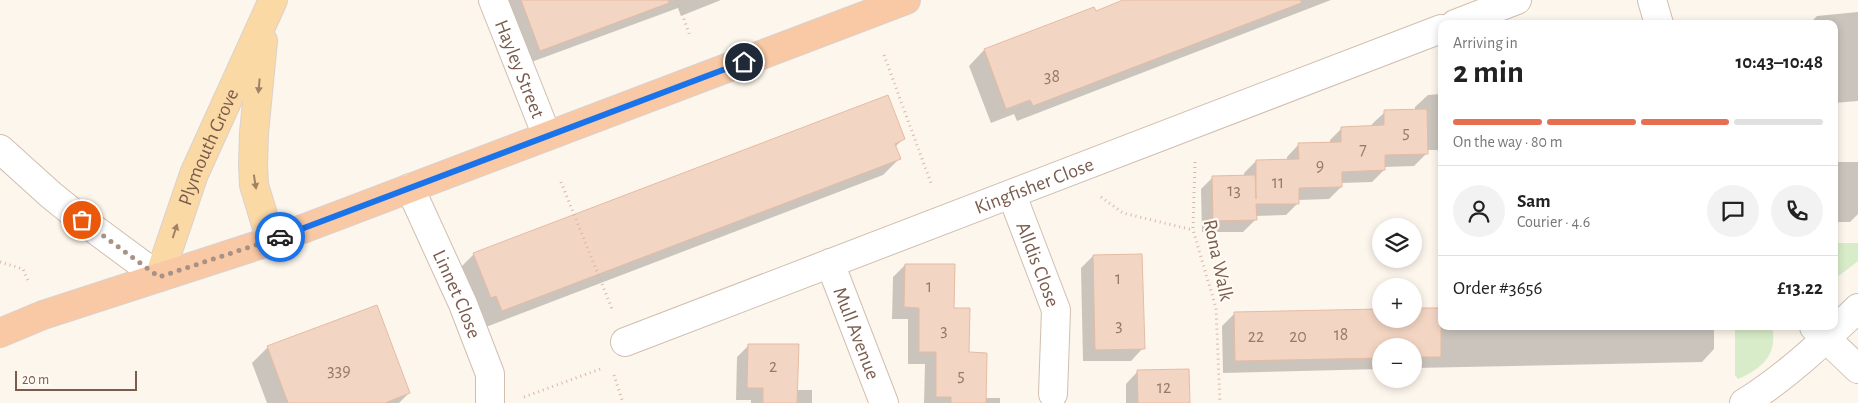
<!DOCTYPE html>
<html lang="en">
<head>
<meta charset="utf-8">
<style>
	body { margin:0; font-family:"Alegreya Sans",sans-serif; background:#f2f2f2; color:#222; height:100vh; display:flex; flex-direction:column; font-size:19px; white-space:nowrap }
	* { box-sizing:border-box; margin:0 }
	p { font-size:16px; color:#767676 }
	.icon { flex:none; width:28px; height:28px; fill:none; stroke:currentColor; stroke-width:2; stroke-linecap:round; stroke-linejoin:round }
	.map { position:relative; flex:1; overflow:hidden }
	.details { position:absolute; left:1438px; top:20px; width:400px; height:310px; display:flex; flex-direction:column; background:#fff; border-radius:10px; box-shadow:0 2px 8px #0003 }
	.details>* { flex:none }
	.tools { position:absolute; left:1372px; top:218px; display:grid; gap:10px }
	.tools a { display:grid; place-items:center; width:50px; height:50px; border-radius:50%; background:#fff; box-shadow:0 2px 8px #0003; font-size:25px }
	.scale { position:absolute; left:15px; bottom:12px; width:122px; box-sizing:border-box; padding-left:5px; border:2px solid #7a5c4d; border-top:0; font-size:14px; line-height:18px; white-space:nowrap; color:#7a5c4d; -webkit-text-stroke:4px #fffaf3; paint-order:stroke }
	.pin { position:absolute; display:grid; place-items:center; width:42px; height:42px; color:#fff; margin:-21px; border:2px solid #fff; border-radius:50%; box-shadow:0 1px 5px #0007 }
	.courier { position:absolute; display:grid; place-items:center; width:50px; height:50px; margin:-25px; border:4px solid #1a73e8; border-radius:50%; background:#fff; color:#222; box-shadow:0 1px 6px #0007 }
	.overview em { font-style:normal; font-weight:600 }
	.overview div { display:flex; flex-direction:column-reverse }
	.overview { display:flex; align-items:center; justify-content:space-between; height:85px; padding:0 15px }
	h1 { font-size:32px; font-weight:600; line-height:38px }
	.bar { display:grid; grid-template-columns:repeat(4,1fr); gap:8px 5px; align-content:center; height:60px; padding:0 15px }
	.bar i { height:6px; border-radius:4px; background:#e0e0e0 }
	.bar .current { background:#e76f51 }
	.bar p { grid-column:span 4 }
	.line { display:flex; align-items:center; gap:12px; padding:0 15px; border-top:1px solid #e0e0e0 }
	.line div { flex:1 }
	.round { display:grid; place-items:center; flex:none; width:52px; height:52px; border-radius:26px; background:#f2f2f2 }
	.map>svg:first-child { display:block }
	.green { fill:#d8ecc9 }
	.shadow { fill:#0003 }
	.building { fill:#f3d5c3; stroke:#e6bba3 }
	.lines { fill:none; stroke-linecap:round; stroke-linejoin:round }
	.minor-casing { stroke:#d1beb0; stroke-width:30 }
	.primary-casing { stroke:#dad1cd; stroke-width:30 }
	.trunk-casing { stroke:#dad1cd; stroke-width:30 }
	.path { stroke:#d9b8a5; stroke-width:3; stroke-dasharray:1 4; stroke-linecap:butt }
	.minor { stroke:#fff; stroke-width:28 }
	.primary { stroke:#fbd9a5; stroke-width:28 }
	.trunk { stroke:#f9c8a4; stroke-width:28 }
	.oneway { fill:#a18267 }
	.done { stroke:#a89285; stroke-width:5; stroke-dasharray:0 9 }
	.route { stroke:#1a73e8; stroke-width:6 }
	.labels { text-anchor:middle; stroke-width:4.5; stroke-linejoin:round; paint-order:stroke }
	.number-label { font-size:18px; fill:#987a6a }
	.street-label { font-size:20px; fill:#7a5c4d; stroke:#fffaf3 }
</style>
</head>
<body>
<div class="map">
<svg width="1858" height="403" viewBox="0 0 1858 403">
	<rect width="100%" height="100%" fill="#fdf6ec"/>
	<g class="green">
		<path d="M1834,243h24v18l-18,14 -6,3z"/>
		<path d="M1735,326h37c6,28 -9,42 -34,53l-3,-4z"/>
	</g>
	<g class="shadow">
		<path d="M502,0h219l-40,16 -3,-8 -152,56z"/>
		<path d="M1127,0h204l-314,121 -3,-7 -23,9 -22,-57 15,-16 109,-42 2,4z"/>
		<path d="M1858,12v89l-24,2v-79h-25l8,-8z"/>
		<path d="M1441,94v56h-14v3l-13,13 -30,1v3l-12,12 -31,1v4l-12,12 -31,1v3l-12,12 -31,1v4l-12,12h-41l-1,-43 12,-12h31v-4l12,-12 31,-1v-3l12,-13h31v-4l12,-12 30,-1v-3l13,-12 30,-1v-4l13,-12z"/>
		<path d="M903,139l-8,8 4,12 -16,16 -397,152 -28,-57 16,-16z"/>
		<path d="M1834,162h24v52l-8,8h-16z"/>
		<path d="M1093,256l50,92 -12,13h-48l-2,-93z"/>
		<path d="M905,265l48,45 32,88h15v5h-76l1,-39h-17v-45h-16l1,-42z"/>
		<path d="M1441,309v17h273v23l-12,13 -288,6v-22h-33v23l-158,4 -1,-47 12,-12 147,-4v9h33v-9z"/>
		<path d="M749,345l48,45h15v13h-61v-3h-15l1,-43z"/>
		<path d="M268,347l141,46 -10,10h-132l-15,-40z"/>
		<path d="M1138,371l51,32h-63v-19z"/>
	</g>
	<g class="building">
		<path d="M521,0h147l1,3 -129,48z"/>
		<path d="M1123,0h178v3l-268,103 -3,-6 -24,9 -22,-60 110,-42 2,4z"/>
		<path d="M888,95l17,44 -10,5 6,15 -399,152 -6,-15 -5,2 -18,-45z"/>
		<path d="M1427,109l1,45 -43,1v15l-43,2v15l-43,1v16h-43l1,16 -44,1 -1,-45 43,-1 1,24v-39l43,-1 -1,-16 43,-1v-15l43,-2v-15z"/>
		<path d="M1142,254l3,95 -50,1 -2,-95z"/>
		<path d="M905,264h50l-1,44h16l-1,44 18,1 -1,50h-35v-6h-15v-45h-17v-44l-15,-1z"/>
		<path d="M377,305l33,88 -25,10h-97l-21,-57z"/>
		<path d="M1414,308h27v49h-27v-11h-33v12l-146,3 -1,-49 147,-3v10h33z"/>
		<path d="M748,344h51l-2,59h-34v-15h-16z"/>
		<path d="M1189,369l1,34h-52l-1,-33z"/>
	</g>
	<g class="lines">
		<g class="minor-casing">
			<g id="minor">
				<path id="s1" d="M493,0l54,136"/>
				<path d="M1652,0l7,24"/>
				<path d="M1455,24l62,-24"/>
				<path d="M0,149l51,46 31,25 77,57"/>
				<path id="s2" d="M410,188l53,116 27,70v29"/>
				<path id="s3" d="M1012,195l44,115 -3,84"/>
				<path id="s4" d="M830,263l54,140"/>
				<path d="M1814,327l44,42"/>
				<path id="s5" d="M625,342l816,-313"/>
				<path d="M1744,403c42,-26 78,-60 114,-95"/>
			</g>
		</g>
		<g class="primary-casing">
			<g id="primary">
				<path d="M263,41l-9,92 -1,32 1,20 17,56"/>
				<path id="s6" d="M159,277l35,-103 79,-174"/>
			</g>
		</g>
		<g class="trunk-casing">
			<path id="trunk" d="M0,333l43,-18 228,-74 635,-241"/>
		</g>
		<g class="path">
			<path d="M677,0l13,36"/>
			<path d="M884,55l48,131"/>
			<path d="M1195,162l-2,68 23,78 4,95"/>
			<path d="M561,182l51,127"/>
			<path d="M1101,197l22,16 70,17"/>
			<path d="M0,262l23,7 6,14"/>
			<path d="M614,375l9,28"/>
			<path d="M524,397l79,-29"/>
		</g>
		<use href="#minor" class="minor"/>
		<use href="#primary" class="primary"/>
		<use href="#trunk" class="trunk"/>
	</g>
	<defs><path id="oneway-solid" d="M-6-.8H1V-3.2L6.5 0L1 3.2V.8H-6Z" transform="scale(1.25)"/></defs>
	<g class="oneway">
		<use href="#oneway-solid" transform="translate(259 86) rotate(95)"/>
		<use href="#oneway-solid" transform="translate(255 182) rotate(81)"/>
		<use href="#oneway-solid" transform="translate(175 231) rotate(-72)"/>
	</g>
	<g class="lines">
		<path class="done" d="M82,220l77,57 121,-40"/>
		<path class="route" d="M280,237l464,-175"/>
	</g>
	<g class="labels">
		<g class="number-label">
			<text x="1052" y="82">38</text>
			<text x="1406" y="138">5</text>
			<text x="1363" y="155">7</text>
			<text x="1320" y="171">9</text>
			<text x="1278" y="188">11</text>
			<text x="1234" y="196">13</text>
			<text x="1118" y="284">1</text>
			<text x="929" y="292">1</text>
			<text x="1119" y="331">3</text>
			<text x="944" y="336">3</text>
			<text x="1341" y="340">18</text>
			<text x="1256" y="342">22</text>
			<text x="1298" y="342">20</text>
			<text x="773" y="372">2</text>
			<text x="339" y="376">339</text>
			<text x="961" y="381">5</text>
			<text x="1164" y="393">12</text>
		</g>
		<g class="street-label">
			<text dy="7" stroke="none"><textPath href="#s1" startOffset="74">Hayley Street</textPath></text>
			<text dy="7" stroke="none"><textPath href="#s6" startOffset="139">Plymouth Grove</textPath></text>
			<text dy="7" stroke="none"><textPath href="#s5" startOffset="438">Kingfisher Close</textPath></text>
			<text transform="translate(1219 260) rotate(78)" y="7">Rona Walk</text>
			<text dy="7" stroke="none"><textPath href="#s3" startOffset="74">Alldis Close</textPath></text>
			<text dy="7" stroke="none"><textPath href="#s2" startOffset="116">Linnet Close</textPath></text>
			<text dy="7" stroke="none"><textPath href="#s4" startOffset="75">Mull Avenue</textPath></text>
		</g>
	</g>
</svg>
<div class="tools">
<a><svg class="icon" aria-label="layers" viewBox="0 0 24 24"><path d="M12 4l9 5-9 5-9-5zM3 14l9 5 9-5"/></svg></a>
<a>+</a>
<a>−</a>
</div>
<div class="scale">20 m</div>
<div class="pin" style="left:82px;top:220px;background:#ea580c"><svg class="icon" aria-label="bag" viewBox="0 0 24 24"><path d="M5 8h14l-1 12H6zM9 8a3 3 0 0 1 6 0"/></svg></div>
<div class="pin" style="left:744px;top:62px;background:#1f2937"><svg class="icon" aria-label="home" viewBox="0 0 24 24"><path d="M3 11l9-7 9 7M6 9v11h12V9"/></svg></div>
<div class="courier" style="left:280px;top:237px"><svg class="icon" aria-label="car" viewBox="0 0 24 24"><path d="M5 17H2v-5l4-1 3-4h7l3 4 3 1v5h-3M9 17h6M6 11h13"/><circle cx="7" cy="17" r="2"/><circle cx="17" cy="17" r="2"/></svg></div>
<section class="details">
<div class="overview"><div><h1>2 min</h1><p>Arriving in</p></div><em>10:43–10:48</em></div>
<div class="bar"><i class="current"></i><i class="current"></i><i class="current"></i><i></i><p>On the way · 80 m</p></div>
<div class="line" style="height:90px"><a class="round"><svg class="icon" aria-label="person" viewBox="0 0 24 24"><circle cx="12" cy="8" r="4"/><path d="M4 21q1-7 8-7t8 7"/></svg></a><div><b>Sam</b><p>Courier · 4.6</p></div><a class="round"><svg class="icon" aria-label="chat" viewBox="0 0 24 24"><path d="M4 5h16v11H9l-5 4z"/></svg></a><a class="round"><svg class="icon" aria-label="phone" viewBox="0 0 24 24"><path d="M5 4h4l2 5-3 2q2 4 5 5l2-3 5 2v4C11 20 4 13 5 4z"/></svg></a></div>
<div class="line" style="height:65px"><div>Order #3656</div><b>£13.22</b></div>
</section>
</div>
</body>
</html>
